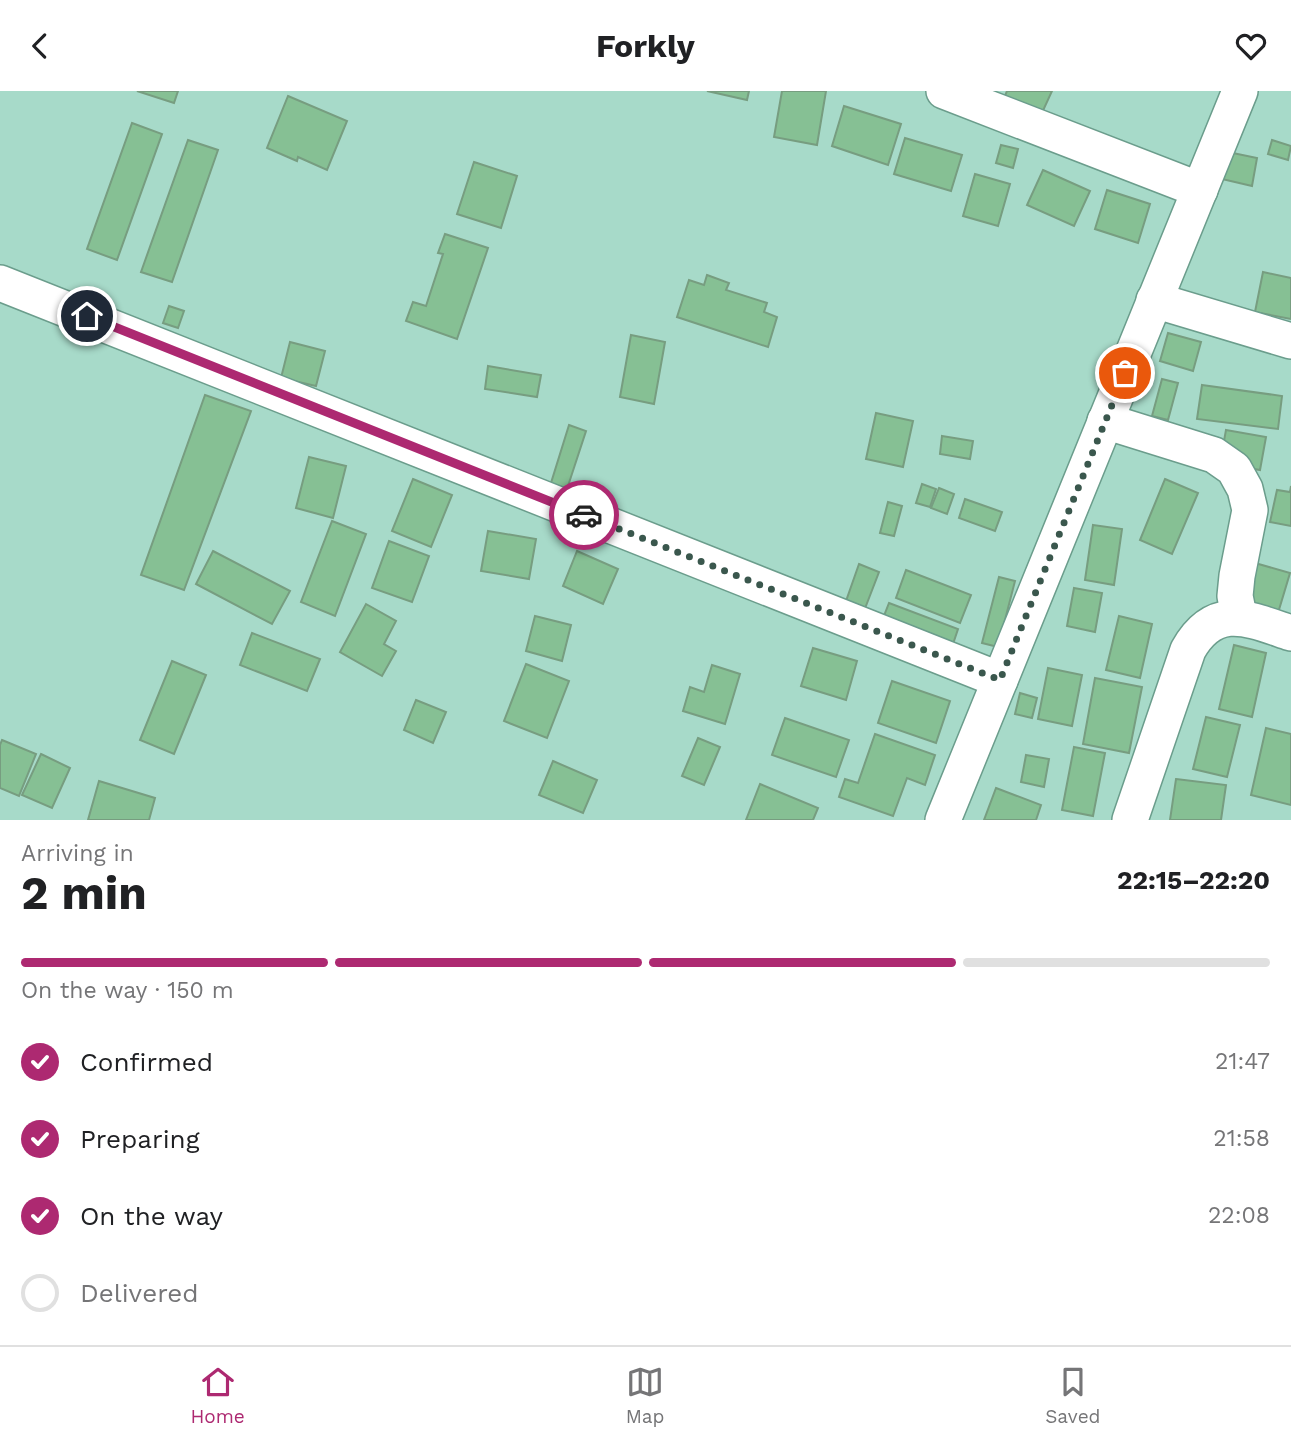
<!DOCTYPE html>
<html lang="en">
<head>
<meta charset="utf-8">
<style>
	body { margin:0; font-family:"Work Sans",sans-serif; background:#f2f2f2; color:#202124; height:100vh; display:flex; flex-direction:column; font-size:26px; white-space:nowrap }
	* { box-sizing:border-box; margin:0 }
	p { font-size:23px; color:#757577 }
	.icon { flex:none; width:38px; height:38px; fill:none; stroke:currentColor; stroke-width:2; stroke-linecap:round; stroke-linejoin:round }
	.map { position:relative; height:729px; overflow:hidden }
	.side { display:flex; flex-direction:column; background:#fff; flex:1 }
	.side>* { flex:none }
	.pin { position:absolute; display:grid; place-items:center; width:60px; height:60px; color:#fff; margin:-30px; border:4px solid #fff; border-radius:50%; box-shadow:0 2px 7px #0007 }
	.courier { position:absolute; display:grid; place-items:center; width:70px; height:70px; margin:-35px; border:5px solid #ad2971; border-radius:50%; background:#fff; color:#222; box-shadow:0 2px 9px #0007 }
	.headline em { font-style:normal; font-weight:700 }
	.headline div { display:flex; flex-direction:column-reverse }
	.headline { display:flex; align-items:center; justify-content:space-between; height:119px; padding:0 21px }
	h1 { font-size:46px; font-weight:700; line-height:52px }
	.bar { display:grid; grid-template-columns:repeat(4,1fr); gap:10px 7px; align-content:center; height:84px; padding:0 21px }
	.bar i { height:9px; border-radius:5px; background:#e0e0e0 }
	.bar .active { background:#ad2971 }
	.bar p { grid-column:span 4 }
	ol { padding:0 21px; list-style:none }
	li { display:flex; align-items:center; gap:21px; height:77px }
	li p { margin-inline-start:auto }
	li .icon { padding:7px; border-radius:50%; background:#ad2971; color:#fff; stroke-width:4 }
	li:last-child { color:#757577 }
	li i { width:38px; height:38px; border:4px solid #e0e0e0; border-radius:50% }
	header { display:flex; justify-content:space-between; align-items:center; height:91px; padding:0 21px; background:#fff; font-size:32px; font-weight:700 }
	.dock { display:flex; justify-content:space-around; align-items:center; height:98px; border-top:2px solid #e0e0e0; background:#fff; font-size:19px; color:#757577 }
	.dock a { display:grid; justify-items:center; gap:4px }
	.dock .active { color:#ad2971 }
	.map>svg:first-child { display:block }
	.building { fill:#86c094; stroke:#779d80; stroke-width:2 }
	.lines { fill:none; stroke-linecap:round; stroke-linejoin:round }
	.minor-casing { stroke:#6b9d8c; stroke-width:38 }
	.minor { stroke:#fff; stroke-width:35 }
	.done { stroke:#3a574d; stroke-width:7; stroke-dasharray:0 12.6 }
	.route { stroke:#ad2971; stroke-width:9 }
</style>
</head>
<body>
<header><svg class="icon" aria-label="back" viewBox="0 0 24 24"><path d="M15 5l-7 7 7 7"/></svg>Forkly<svg class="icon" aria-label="heart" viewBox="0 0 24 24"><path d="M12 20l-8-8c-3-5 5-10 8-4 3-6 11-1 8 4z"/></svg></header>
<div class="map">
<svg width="1291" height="729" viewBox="0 0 1291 729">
	<rect width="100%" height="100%" fill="#a7dac9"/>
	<g class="building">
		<path d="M137,0h41l-4,12z"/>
		<path d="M707,0h42l-2,9z"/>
		<path d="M782,0h44l-9,54 -43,-8z"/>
		<path d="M1007,0h45l-11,24 -37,-17z"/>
		<path d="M288,5l59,25 -20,49 -29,-13 -1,4 -30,-13z"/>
		<path d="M844,15l57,18 -13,41 -56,-19z"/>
		<path d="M132,32l30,11 -45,126 -30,-11z"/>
		<path d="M905,47l57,17 -11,36 -57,-17z"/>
		<path d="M188,49l30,10 -46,132 -31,-10z"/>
		<path d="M1272,49l19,6 -3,14 -20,-6z"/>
		<path d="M1001,54l17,4 -5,19 -17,-5z"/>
		<path d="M1228,61l29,6 -5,28 -30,-7z"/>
		<path d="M474,71l43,14 -16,52 -44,-14z"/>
		<path d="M1043,79l47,21 -16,35 -47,-21z"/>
		<path d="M975,83l35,10 -12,42 -35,-10z"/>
		<path d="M1107,99l43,14 -12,39 -43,-14z"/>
		<path d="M445,143l43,14 -31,91 -51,-18 7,-19 13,4 17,-52 -5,-1z"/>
		<path d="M1263,181l28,6v41l-36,-7z"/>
		<path d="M707,184l22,8 -3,7 41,13 -3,9 13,5 -9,30 -91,-30 12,-37 15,5z"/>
		<path d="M169,215l15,5 -6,17 -15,-5z"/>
		<path d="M1168,242l33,9 -8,29 -33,-10z"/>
		<path d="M631,244l34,7 -11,62 -34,-7z"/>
		<path d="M290,251l35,9 -9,35 -35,-8z"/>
		<path d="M488,275l53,9 -4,22 -52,-8z"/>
		<path d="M1162,288l16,4 -10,37 -16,-4z"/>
		<path d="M1202,294l80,11 -4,33 -81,-10z"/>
		<path d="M205,304l46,16 -67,179 -43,-15z"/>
		<path d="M876,322l37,8 -10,46 -37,-8z"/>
		<path d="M569,334l17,6 -19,58 -16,-6z"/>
		<path d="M1226,339l40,7 -6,33 -40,-7z"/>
		<path d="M942,345l31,5 -3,18 -30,-5z"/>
		<path d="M309,366l37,9 -13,52 -37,-10z"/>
		<path d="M413,388l39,16 -21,52 -39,-16z"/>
		<path d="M1165,388l33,14 -26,61 -32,-14z"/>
		<path d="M922,393l14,5 -6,18 -14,-4z"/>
		<path d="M1291,395v40l-21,-4 7,-32 13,2z"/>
		<path d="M939,397l15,6 -7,20 -16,-6z"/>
		<path d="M965,408l37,13 -7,19 -36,-13z"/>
		<path d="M888,411l14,4 -8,30 -14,-3z"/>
		<path d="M332,430l34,13 -31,82 -34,-14z"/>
		<path d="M1093,434l29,4 -8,56 -29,-5z"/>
		<path d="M488,440l48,8 -7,40 -48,-8z"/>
		<path d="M389,450l40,15 -17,46 -40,-14z"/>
		<path d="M213,460l77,40 -18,33 -76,-40z"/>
		<path d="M577,460l41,18 -15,35 -40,-18z"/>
		<path d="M1255,472l35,10 -12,40 -34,-10z"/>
		<path d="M859,473l20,8 -15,39 -19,-7z"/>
		<path d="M906,479l65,25 -11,28 -64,-25z"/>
		<path d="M999,486l16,4 -17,66 -16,-4z"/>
		<path d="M1074,497l28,5 -7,39 -28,-6z"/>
		<path d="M889,512l69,26 -6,18 -70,-26z"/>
		<path d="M366,513l30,17 -12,23 12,7 -14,25 -42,-24z"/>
		<path d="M535,525l36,9 -9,36 -36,-10z"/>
		<path d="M1119,525l33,8 -12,54 -34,-8z"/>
		<path d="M252,542l68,26 -13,32 -67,-26z"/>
		<path d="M1234,554l32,8 -14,64 -33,-8z"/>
		<path d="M813,557l44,13 -11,39 -45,-14z"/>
		<path d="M172,570l34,14 -32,79 -34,-14z"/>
		<path d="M526,573l43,17 -22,57 -43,-17z"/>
		<path d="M712,574l28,9 -15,50 -42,-13 7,-24 14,5z"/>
		<path d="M1048,577l34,7 -10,51 -34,-7z"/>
		<path d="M1095,587l47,9 -13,66 -46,-9z"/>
		<path d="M892,590l58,20 -14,42 -58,-20z"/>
		<path d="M1020,602l17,5 -5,20 -17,-4z"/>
		<path d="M416,609l30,12 -13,31 -29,-13z"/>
		<path d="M1206,626l34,8 -13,52 -34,-8z"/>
		<path d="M785,627l64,22 -13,37 -64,-22z"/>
		<path d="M1266,637l25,6v71l-40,-10z"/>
		<path d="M875,643l60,21 -10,30 -18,-7 -14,38 -54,-19 6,-18 13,4z"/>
		<path d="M698,647l22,9 -16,38 -22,-9z"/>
		<path d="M2,649l34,14 -17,42 -19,-8v-43z"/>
		<path d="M1074,656l31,6 -12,63 -31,-6z"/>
		<path d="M41,663l29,14 -18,40 -30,-13z"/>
		<path d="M1026,664l23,4 -5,28 -23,-5z"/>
		<path d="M553,670l44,19 -14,33 -44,-18z"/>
		<path d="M1176,688l50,6 -5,35h-51z"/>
		<path d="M99,690l56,17 -6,22h-61z"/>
		<path d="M760,693l58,24 -5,12h-67z"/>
		<path d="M996,697l45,17 -5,15h-52z"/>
	</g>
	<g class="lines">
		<g class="minor-casing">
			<g id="minor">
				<path d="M944,0l256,99"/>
				<path d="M0,192l1000,397"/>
				<path d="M1154,209l137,41"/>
				<path d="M1105,330l109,34 20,14 11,20 5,21 -13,66 -2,20 4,20"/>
				<path d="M943,729l297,-729"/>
				<path d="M1130,729l58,-170c27,-48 61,-31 103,-17"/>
			</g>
		</g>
		<use href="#minor" class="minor"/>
	</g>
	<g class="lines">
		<path class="done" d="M584,424l416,165 125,-307"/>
		<path class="route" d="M87,225l497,199"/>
	</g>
</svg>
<div class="pin" style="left:1125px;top:282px;background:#ea580c"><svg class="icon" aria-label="bag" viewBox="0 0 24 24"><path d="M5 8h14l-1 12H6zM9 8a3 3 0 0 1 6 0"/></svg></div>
<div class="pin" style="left:87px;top:225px;background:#1f2937"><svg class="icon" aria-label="home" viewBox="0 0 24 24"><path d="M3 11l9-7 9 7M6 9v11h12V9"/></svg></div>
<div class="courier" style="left:584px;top:424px"><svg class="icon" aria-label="car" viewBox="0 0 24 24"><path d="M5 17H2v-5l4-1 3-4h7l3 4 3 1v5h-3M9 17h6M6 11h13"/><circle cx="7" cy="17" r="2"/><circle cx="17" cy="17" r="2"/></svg></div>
</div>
<section class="side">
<div class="headline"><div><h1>2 min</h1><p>Arriving in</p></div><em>22:15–22:20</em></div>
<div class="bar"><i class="active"></i><i class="active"></i><i class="active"></i><i></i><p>On the way · 150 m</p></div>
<ol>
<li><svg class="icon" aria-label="check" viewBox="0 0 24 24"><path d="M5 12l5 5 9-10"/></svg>Confirmed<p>21:47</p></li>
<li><svg class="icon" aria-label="check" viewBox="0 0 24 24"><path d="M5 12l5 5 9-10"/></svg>Preparing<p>21:58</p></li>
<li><svg class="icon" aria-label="check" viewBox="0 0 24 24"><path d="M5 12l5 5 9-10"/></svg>On the way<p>22:08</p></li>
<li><i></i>Delivered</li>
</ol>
</section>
<nav class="dock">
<a class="active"><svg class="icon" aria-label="home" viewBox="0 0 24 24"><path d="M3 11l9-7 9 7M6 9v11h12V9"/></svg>Home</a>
<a><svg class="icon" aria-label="map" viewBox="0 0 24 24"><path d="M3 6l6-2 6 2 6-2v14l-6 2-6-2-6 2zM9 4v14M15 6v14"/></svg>Map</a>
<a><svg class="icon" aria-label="saved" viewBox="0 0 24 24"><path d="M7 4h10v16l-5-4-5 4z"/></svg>Saved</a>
</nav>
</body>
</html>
